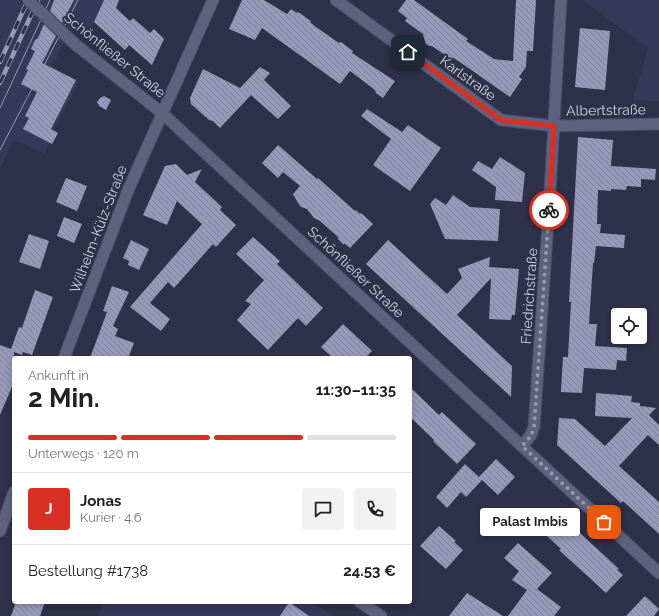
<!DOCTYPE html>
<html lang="de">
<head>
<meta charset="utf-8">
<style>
	body { margin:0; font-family:Raleway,sans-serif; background:#f2f2f2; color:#202124; height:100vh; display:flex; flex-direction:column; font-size:15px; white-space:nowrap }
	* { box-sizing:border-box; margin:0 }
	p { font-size:13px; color:#757577 }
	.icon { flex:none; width:22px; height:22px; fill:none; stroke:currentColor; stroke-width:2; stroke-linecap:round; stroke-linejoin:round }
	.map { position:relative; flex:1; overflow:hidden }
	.side { position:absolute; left:12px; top:356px; width:400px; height:248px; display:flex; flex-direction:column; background:#fff; border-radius:4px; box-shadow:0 2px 6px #0003 }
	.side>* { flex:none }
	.buttons { position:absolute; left:611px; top:308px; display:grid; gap:8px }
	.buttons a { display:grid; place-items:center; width:36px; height:36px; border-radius:4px; background:#fff; box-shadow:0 2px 6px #0003; font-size:20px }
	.pin { position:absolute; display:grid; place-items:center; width:34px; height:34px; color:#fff; margin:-17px; border-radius:8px; box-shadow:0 2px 6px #0006 }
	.courier { position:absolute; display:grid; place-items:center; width:40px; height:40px; margin:-20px; border:3px solid #d93025; border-radius:50%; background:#fff; color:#222; box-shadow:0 1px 5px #0007 }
	.bubble { position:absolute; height:28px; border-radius:4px; background:#fff; box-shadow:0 2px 6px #0003; font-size:13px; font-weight:700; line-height:28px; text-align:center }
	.overview em { font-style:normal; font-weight:700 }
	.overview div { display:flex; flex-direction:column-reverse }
	.overview { display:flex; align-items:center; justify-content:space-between; height:68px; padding:0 16px }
	h1 { font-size:26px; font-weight:700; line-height:30px }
	.bar { display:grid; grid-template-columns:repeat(4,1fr); gap:6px 4px; align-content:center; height:48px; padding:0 16px }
	.bar i { height:5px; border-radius:3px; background:#e0e0e0 }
	.bar .active { background:#d93025 }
	.bar p { grid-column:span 4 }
	.line { display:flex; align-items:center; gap:10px; padding:0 16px; border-top:1px solid #e0e0e0 }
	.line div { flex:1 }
	.round { display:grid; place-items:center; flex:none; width:42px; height:42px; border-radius:4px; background:#f2f2f2 }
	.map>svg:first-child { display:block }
	.built { fill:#363958 }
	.building { fill:url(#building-back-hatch) }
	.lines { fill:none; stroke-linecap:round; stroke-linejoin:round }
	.minor-casing { stroke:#4b4c61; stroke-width:13 }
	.secondary-casing { stroke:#4b4c61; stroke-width:13 }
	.minor { stroke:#5e627e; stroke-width:11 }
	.secondary { stroke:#5e627e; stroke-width:11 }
	.tram { stroke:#989aad; stroke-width:1 }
	.rail-casing { stroke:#989aad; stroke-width:4.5 }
	.rail { stroke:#2f314a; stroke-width:3; stroke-dasharray:9; stroke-linecap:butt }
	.secondary-bridge-casing { stroke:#4b4c61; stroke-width:13; stroke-linecap:butt }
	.secondary-bridge { stroke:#5e627e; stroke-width:11 }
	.done { stroke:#9799ac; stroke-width:4; stroke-dasharray:0 7.2 }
	.route { stroke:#d93025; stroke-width:5 }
	.labels { text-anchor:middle; stroke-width:4; stroke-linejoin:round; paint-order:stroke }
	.street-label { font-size:14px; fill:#cfd1e1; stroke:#2f314a }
</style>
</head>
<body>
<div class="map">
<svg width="659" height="616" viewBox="0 0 659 616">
	<defs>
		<pattern id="building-back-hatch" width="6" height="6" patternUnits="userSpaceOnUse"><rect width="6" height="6" fill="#969ab8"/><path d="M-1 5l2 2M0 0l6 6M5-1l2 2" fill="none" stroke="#80839b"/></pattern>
	</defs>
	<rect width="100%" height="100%" fill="#2f314a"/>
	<g class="built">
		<path d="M0,0h104l-15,32 -14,-12 -23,47 27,15 -29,55 -4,17 -32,-14 -14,29z"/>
		<path d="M582,0h77v101l-26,-1 15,-52z"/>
		<path d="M106,602h206l22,14h-237z"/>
	</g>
	<g class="building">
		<path d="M54,0h20l-12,23 -12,-12z"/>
		<path d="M104,0h15l-3,8 14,13 3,-3 17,15 4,-4 10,10 -12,26 -23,-20 -4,5 -31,-28z"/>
		<path d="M242,0h22l23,14 4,-5 6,4 1,-1 13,9 -1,1 6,5 23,16 2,-1 12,9 -1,2 43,28 -12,17 -7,-5 -1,-3 -25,-19 -10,13 -78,-56 -7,12 -26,-11z"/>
		<path d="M406,0h8l54,39 -2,2 28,18 19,2 3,-61h20l-3,51h-6l-1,16 -7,10 3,2 -12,18 -56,-39 -2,2 -20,-14h-3l-4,-3 -2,-9 -18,-13 2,-3 -9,-7z"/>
		<path d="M44,24l12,12 -14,27 34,17 -25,49 7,4 -6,11 -29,-15 6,-11 -4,-2 12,-24 -16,-8 7,-14 -2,-1 9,-18 -4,-2 4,-9 3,-2z"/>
		<path d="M580,28l30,3 -5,59 -30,-3z"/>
		<path d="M260,67l10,6 -6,7 27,26 -13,13 -27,-24 -31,33 -7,-7 -4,-1 -18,-16 -1,-6 13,-29 37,19z"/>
		<path d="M104,96l7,4 -5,10 -7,-4 -2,-4 3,-4z"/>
		<path d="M367,109l35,23 6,-7 33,23 -31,43 -37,-26 18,-26 -30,-23z"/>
		<path d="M578,137l35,3 -2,26 45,3 -1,11 -14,-1v8l-14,-1 -1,4 -15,-1v2l-13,-1 -1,34h4l-1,9 25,2 -1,13 -28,-2 -2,17h-1l-4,61h8l-2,22 32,2 -1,13 -9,-1 -1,10 -32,-2 -2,25 -21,-1v-2l2,-33h5l3,-55h-2z"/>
		<path d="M278,145l39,34 1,-1 37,33 1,-1 4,4 1,-1 12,11 -23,24 -5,-4h-2l-5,-5v-2l-18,-16 -6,-3 -7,-9 -6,-2 -3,-4 -5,-9 7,-8 -17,-14 -5,6 -16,-15z"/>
		<path d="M500,157l25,16 -3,29 -27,-2 1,-13 -24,-17 6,-9 14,8z"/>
		<path d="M176,164l11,11 15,-6 -7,13 27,25 -2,3 16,15 -20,22 -3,-3 -39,44 -6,-6 -18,21 20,16 -9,12 -31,-24 72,-83 -25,-23 -10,24 -24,-10 22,-49z"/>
		<path d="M66,178l21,8 -10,25 -21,-9z"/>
		<path d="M453,195l17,12 30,2 -2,32 -53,-2 -15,-35 5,-6 11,7z"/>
		<path d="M64,217l18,7 -8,19 -17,-7z"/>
		<path d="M29,234l20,7 -9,28 -21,-7z"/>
		<path d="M253,237l27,24 -3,3 46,44 -17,18 -8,-8 -30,32 -31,-30 14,-16 -6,-3 19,-21 -28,-26z"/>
		<path d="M131,240l18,9 -10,21 -11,-5 1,-4 -6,-3z"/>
		<path d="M388,240l59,54 15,-16 -4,-9 32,-12 -1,10 30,2 -4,46h-3l-1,5 -22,-1 2,-41 -34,37 55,51 -1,31 -145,-133z"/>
		<path d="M112,286l17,6 -16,34 5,3 -3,7 19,7 -6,15h-38l17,-46 -4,-1z"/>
		<path d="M35,290l18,7 -21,58 -9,-3 -1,3 -8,-3v30l-14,33v-70l11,4 8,-22 3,1z"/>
		<path d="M343,324l29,27 -7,7h-32l-12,-11z"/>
		<path d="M410,387l29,28 3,-3 34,32 -19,20 -24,-23 1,-1 -24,-23z"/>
		<path d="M596,393l36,3 -1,6 9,1v3l16,2 -7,7 10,10v20l-11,-10 -29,31 40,36v32l-36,-33 -2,2 -64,-58 2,-27 16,1 30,27 27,-28 -37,-2z"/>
		<path d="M496,459l19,18 -17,18 -16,-15 -16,17 -5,-5 -14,16 -11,-11 29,-33 14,13z"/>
		<path d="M554,509l65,60 -2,1 6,5 -17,18 -47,-43 2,-1 -24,-22z"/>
		<path d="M439,526l17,15 -2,1 9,8 -17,19 -26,-23z"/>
		<path d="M518,543l34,30 -15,16 24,18 -7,9h-46l19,-26 -15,-10 7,-9 -15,-13z"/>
		<path d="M467,593l36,23h-54z"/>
		<path d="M645,596l14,13 -5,7h-28z"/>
		<path d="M16,602h29l-5,14h-29z"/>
		<path d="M289,602l20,14h-29z"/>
	</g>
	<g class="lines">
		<g class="minor-casing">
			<g id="minor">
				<path d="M336,0l165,120 53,6 105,-2"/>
				<path d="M64,358l65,-170 84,-188"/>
				<path d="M522,446l9,-11 3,-8 15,-218 12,-209"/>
				<path d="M0,531l14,-39"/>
				<path d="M360,602l21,14"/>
			</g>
		</g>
		<g class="secondary-casing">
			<path id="secondary" d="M76,45l86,68 497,460"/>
		</g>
		<use href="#minor" class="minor"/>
		<use href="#secondary" class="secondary"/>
		<g class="tram">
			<path d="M0,108l50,-108"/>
			<path d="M0,150l78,-150"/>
		</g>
		<g class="rail-casing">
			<g id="rail">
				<path d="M0,62l28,-62"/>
				<path d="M0,83l38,-83"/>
			</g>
		</g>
		<use href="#rail" class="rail"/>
		<g class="secondary-bridge-casing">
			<path id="secondary-bridge" d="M28,0l48,45"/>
		</g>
		<use href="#secondary-bridge" class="secondary-bridge"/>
	</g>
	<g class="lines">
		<path class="done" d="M549,210l-15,217 -3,9 -9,10 82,76"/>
		<path class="route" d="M408,52l93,68 53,6 -5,84"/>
	</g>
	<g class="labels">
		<g class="street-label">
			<text transform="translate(115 55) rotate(39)" y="5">Schönfließer Straße</text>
			<text transform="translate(468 78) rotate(36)" y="5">Karlstraße</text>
			<text transform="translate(606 110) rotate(-1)" y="5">Albertstraße</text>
			<text transform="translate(98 229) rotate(-69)" y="5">Wilhelm-Külz-Straße</text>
			<text transform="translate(356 272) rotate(43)" y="5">Schönfließer Straße</text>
			<text transform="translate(529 296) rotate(-86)" y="5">Friedrichstraße</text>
		</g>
	</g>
</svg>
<div class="buttons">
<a><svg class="icon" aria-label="locate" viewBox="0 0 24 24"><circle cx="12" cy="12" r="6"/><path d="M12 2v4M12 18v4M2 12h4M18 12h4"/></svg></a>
</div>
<div class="pin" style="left:604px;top:522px;background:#ea580c"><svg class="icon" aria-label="bag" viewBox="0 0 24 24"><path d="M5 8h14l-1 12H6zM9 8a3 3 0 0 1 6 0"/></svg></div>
<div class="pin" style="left:408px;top:52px;background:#1f2937"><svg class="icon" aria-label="home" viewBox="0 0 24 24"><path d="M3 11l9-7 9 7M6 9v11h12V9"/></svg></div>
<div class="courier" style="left:549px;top:210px"><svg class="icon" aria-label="bike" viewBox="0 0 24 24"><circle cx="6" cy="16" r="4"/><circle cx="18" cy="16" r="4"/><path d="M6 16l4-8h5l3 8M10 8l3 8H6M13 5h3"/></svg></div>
<div class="bubble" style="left:480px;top:508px;width:100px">Palast Imbis</div>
<section class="side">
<div class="overview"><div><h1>2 Min.</h1><p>Ankunft in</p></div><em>11:30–11:35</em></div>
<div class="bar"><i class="active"></i><i class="active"></i><i class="active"></i><i></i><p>Unterwegs · 120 m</p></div>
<div class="line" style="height:72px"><b class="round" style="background:#d93025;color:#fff">J</b><div><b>Jonas</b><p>Kurier · 4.6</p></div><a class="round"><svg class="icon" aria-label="chat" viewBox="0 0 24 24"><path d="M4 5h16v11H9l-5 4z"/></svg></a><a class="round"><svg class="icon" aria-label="phone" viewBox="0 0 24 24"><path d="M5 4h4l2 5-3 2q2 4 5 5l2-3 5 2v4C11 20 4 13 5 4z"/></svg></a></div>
<div class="line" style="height:52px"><div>Bestellung #1738</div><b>24.53 €</b></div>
</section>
</div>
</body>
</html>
